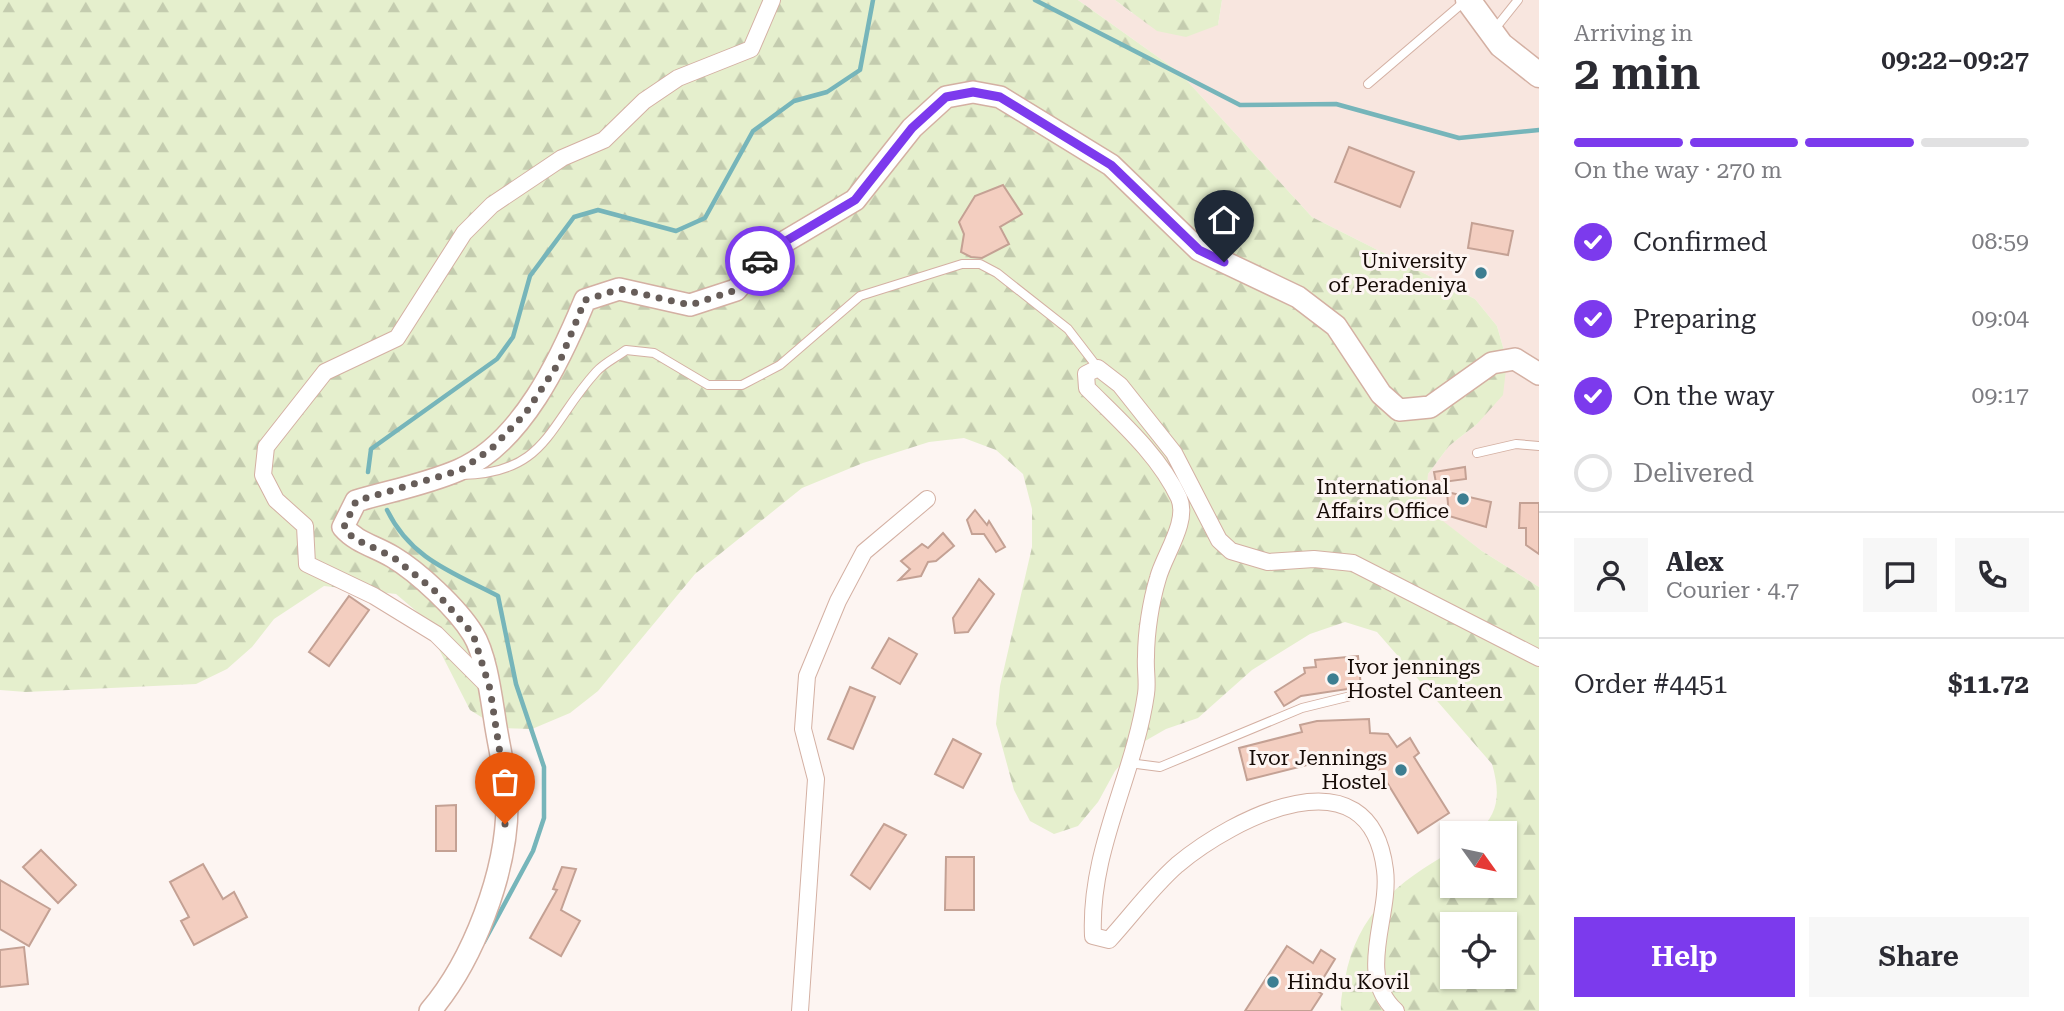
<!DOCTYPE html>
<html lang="en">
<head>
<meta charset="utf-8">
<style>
	body { margin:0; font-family:"Roboto Serif",serif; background:#f7f7f7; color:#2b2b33; height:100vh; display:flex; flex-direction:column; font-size:26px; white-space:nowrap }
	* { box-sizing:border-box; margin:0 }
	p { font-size:23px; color:#7c7c81 }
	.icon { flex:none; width:38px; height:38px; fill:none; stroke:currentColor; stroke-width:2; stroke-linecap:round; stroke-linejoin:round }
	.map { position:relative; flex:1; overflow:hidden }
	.details { display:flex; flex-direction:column; background:#fff; width:525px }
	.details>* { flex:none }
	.needle { width:46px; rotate:123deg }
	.buttons { position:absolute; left:1440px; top:821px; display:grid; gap:14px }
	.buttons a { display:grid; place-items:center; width:77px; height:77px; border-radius:0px; background:#fff; box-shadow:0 2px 5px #0004; font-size:35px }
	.pin { position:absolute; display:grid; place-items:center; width:60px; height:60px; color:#fff; margin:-72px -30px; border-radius:50% 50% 50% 0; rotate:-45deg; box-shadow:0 0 7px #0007 }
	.pin .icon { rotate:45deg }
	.courier { position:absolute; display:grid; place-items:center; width:70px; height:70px; margin:-35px; border:5px solid #7c3aed; border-radius:50%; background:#fff; color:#222; box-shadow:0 2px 9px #0007 }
	.overview em { font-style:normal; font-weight:600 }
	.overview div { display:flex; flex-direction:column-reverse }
	.overview { display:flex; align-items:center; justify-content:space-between; height:119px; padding:0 35px }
	h1 { font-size:46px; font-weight:600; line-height:52px }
	.bar { display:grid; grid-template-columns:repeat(4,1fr); gap:10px 7px; align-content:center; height:84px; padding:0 35px }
	.bar i { height:9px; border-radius:5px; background:#e1e1e2 }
	.bar .active { background:#7c3aed }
	.bar p { grid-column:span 4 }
	.line { display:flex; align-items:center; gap:18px; padding:0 35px; border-top:2px solid #e1e1e2 }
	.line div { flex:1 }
	.round { display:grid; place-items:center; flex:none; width:74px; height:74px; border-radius:0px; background:#f7f7f7 }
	ol { padding:0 35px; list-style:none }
	li { display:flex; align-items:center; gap:21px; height:77px }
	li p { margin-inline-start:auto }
	li .icon { padding:7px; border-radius:50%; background:#7c3aed; color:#fff; stroke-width:4 }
	li:last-child { color:#7c7c81 }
	li i { width:38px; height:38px; border:4px solid #e1e1e2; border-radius:50% }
	.button { display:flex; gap:14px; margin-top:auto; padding:14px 35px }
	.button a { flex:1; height:80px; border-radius:0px; background:#7c3aed; color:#fff; font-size:28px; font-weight:600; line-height:80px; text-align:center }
	.button a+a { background:#f7f7f7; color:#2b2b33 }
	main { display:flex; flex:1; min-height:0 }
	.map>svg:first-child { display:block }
	.built { fill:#f8e6df }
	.forest { fill:url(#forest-firs); fill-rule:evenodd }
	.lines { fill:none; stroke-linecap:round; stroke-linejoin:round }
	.stream { stroke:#76b5ba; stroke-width:4.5 }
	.building { fill:#f3cec0; stroke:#c4a194; stroke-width:2 }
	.lane-casing { stroke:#d4b0a3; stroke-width:10 }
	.street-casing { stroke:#d4b0a3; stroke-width:18 }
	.secondary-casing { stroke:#d4b0a3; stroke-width:24 }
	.primary-casing { stroke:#d4b0a3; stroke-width:27 }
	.lane { stroke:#fff; stroke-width:8 }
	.street { stroke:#fff; stroke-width:16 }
	.secondary { stroke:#fff; stroke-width:21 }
	.primary { stroke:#fff; stroke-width:24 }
	.done { stroke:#675d59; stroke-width:7; stroke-dasharray:0 12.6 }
	.route { stroke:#7c3aed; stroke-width:9 }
	.poi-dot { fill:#3d7e91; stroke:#fdf5f2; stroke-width:2.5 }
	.labels { text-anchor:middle; stroke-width:6; stroke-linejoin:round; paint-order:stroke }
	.poi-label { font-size:21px; fill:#160b06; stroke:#fdf5f2; text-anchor:end }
</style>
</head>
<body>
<main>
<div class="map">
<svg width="1539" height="1011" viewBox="0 0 1539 1011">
	<defs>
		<pattern id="forest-firs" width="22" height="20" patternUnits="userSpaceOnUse" patternTransform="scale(1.75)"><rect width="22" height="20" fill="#e5efcd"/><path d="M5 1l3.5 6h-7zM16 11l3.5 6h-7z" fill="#c4ccaf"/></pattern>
	</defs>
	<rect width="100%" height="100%" fill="#fdf5f2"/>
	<path class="built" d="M1078,0h37l17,13 86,12 4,-25h317v587l-57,-36 -56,-42 2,-35 21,-28 28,-22 30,-63 -10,-35 -22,-27 -163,-82 -133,-145z"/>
	<g class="forest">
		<path d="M0,0h1078l101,72 133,145 163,82 22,27 10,35 -4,34 -26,29 -28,22 -21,28 -2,34 56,43 57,36v424h-198c-1,-11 2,-22 4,-32 12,-66 52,-96 107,-128v35h53v-53h-28c23,-20 23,-41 15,-69l-115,-132 -32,-10 -35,12 -58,36 -54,48 -32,11 -28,16 -23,26 -17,31 -20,24 -24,8 -24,-13 -16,-31 -18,-66 4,-38 32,-139v-38l-9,-35 -27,-24 -32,-12 -35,4 -66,21 -61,25 -107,86 -97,117 -28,22 -38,16 -33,-1 -29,-18 -48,-94 -26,-22 -72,-8 -50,33 -22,28 -25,22 -31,15 -170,8 -26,-2zM1452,924h53v52h-53z"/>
		<path d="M1115,0h107l-4,25 -32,12 -29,-6z"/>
	</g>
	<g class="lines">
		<g class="stream">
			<path d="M1035,0l205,105 96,-1 123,34 80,-8"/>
			<path d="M368,472l3,-23 126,-90 16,-22 17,-61 44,-59 24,-7 78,21 29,-13 48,-87 41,-30 33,-9 33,-22 13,-70"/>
			<path d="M387,510c24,49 65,62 111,86l18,88 28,83v51l-11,33 -49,91"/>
		</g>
	</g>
	<g class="building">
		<path d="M1349,147l65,25 -14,35 -65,-25z"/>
		<path d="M1003,185l19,29 -22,13 9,17 -27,14 -11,-1 -10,-5 3,-18 -5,-12 16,-26z"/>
		<path d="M1472,223l41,8 -5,24 -40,-7z"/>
		<path d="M1465,467l1,12 -30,4 -2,-11z"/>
		<path d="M1447,492l44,10 -5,25 -37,-11z"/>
		<path d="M1520,503h19v51l-13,-9v-17h-7z"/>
		<path d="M975,510l12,15 2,-4 16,26 -9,5 -12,-18h-12l-5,-14z"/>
		<path d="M943,533l11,13 -18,15 -8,1 -7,14 -22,4 11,-11 -9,-8 21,-17 6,4z"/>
		<path d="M979,579l15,15 -26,38 -13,1 -2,-15z"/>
		<path d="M349,596l20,14 -40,56 -20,-14z"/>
		<path d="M889,638l28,16 -17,30 -28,-16z"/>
		<path d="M1358,656l3,31 -60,9 -17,10 -9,-14 30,-19 -1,-5 12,-1 -1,-7z"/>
		<path d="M850,687l25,10 -22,52 -25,-10z"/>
		<path d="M1369,719l1,14 18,1 9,13 13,-9 9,15 -5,4 35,56 -31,20 -46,-75 -45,2 -80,20 -8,-32 63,-16 -2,-7 17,-4z"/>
		<path d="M953,739l28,15 -18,34 -28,-14z"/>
		<path d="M456,805v46h-20v-45z"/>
		<path d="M884,824l22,11 -36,54 -19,-14z"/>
		<path d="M41,850l35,35 -18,18 -35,-36z"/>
		<path d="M946,857h28v53h-29z"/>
		<path d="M203,864l20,35 11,-7 13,25 -53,28 -13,-24 8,-4 -19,-35z"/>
		<path d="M562,867l14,2 -15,41 19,11 -19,35 -31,-18 27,-48 -4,-1z"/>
		<path d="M0,880l50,29 -21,37 -29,-17z"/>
		<path d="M1287,946l26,17 8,-13 14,9 -19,31 6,4 -11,17h-66z"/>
		<path d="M24,947l4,37 -28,3v-37z"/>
	</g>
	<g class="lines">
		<g class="lane-casing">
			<g id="lane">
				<path d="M1494,30l24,-30"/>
				<path d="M1368,84l96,-82"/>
				<path d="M1477,453l39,-9 23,2"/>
				<path d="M462,475c85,-2 86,-50 134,-103 8,-9 21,-15 30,-22l28,3 54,32h34l38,-20 80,-69 102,-32h18l17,9 71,56 30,39"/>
				<path d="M1129,763l31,4 142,-59 65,-16"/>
			</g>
		</g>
		<g class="street-casing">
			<g id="street">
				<path d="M489,687l-53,-53 -62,-38 -67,-32 -2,-38 -29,-26 -13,-25 3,-28 59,-75 72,-34 67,-105 28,-28 70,-47 42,-18 40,-39 34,-23 73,-29 21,-49"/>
				<path d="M800,1011l16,-232 -13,-50 4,-53 31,-75 26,-49 63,-53"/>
				<path d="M1396,1011c-41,-37 -5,-94 -11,-141 -15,-123 -152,-52 -208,-5 -25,22 -46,51 -68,75l-16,-4c-4,-86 41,-159 53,-242 2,-12 -1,-25 0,-37 0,-25 5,-56 12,-79 6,-23 31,-56 21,-80 -20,-43 -59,-77 -92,-110l-1,-14 12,-6 22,17 54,68 45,87 12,11 37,11 46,-3 39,4 186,95"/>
			</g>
		</g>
		<g class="secondary-casing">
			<path id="secondary" d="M430,1011c43,-50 77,-139 77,-206 0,-27 -8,-57 -12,-84 -4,-25 -9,-66 -22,-87 -16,-26 -55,-62 -80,-77 -18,-11 -36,-14 -50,-30l13,-26c34,-10 71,-17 103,-31 63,-27 102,-112 126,-170l34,-11 71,16 46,-15 33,-39 86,-51 57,-72 34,-31 27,-5 27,5 111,68 88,85 99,47 38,29 45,68 18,16 31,-3 62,-44 23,-4 24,15"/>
		</g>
		<g class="primary-casing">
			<path id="primary" d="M1468,0l33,45 38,30"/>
		</g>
		<use href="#lane" class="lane"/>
		<use href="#street" class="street"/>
		<use href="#secondary" class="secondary"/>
		<use href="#primary" class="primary"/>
	</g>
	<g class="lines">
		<path class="done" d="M505,824l3,-19 -18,-116 -17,-55 -39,-44 -41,-33 -40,-19 -9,-11 12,-26 105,-31 31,-22 33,-34 35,-53 25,-61 35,-11 70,16 46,-15 24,-29"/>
		<path class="route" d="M760,261l9,-10 86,-51 57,-72 34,-31 27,-5 27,5 111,68 88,85 25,12"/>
	</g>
	<g class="poi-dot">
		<circle cx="1481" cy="273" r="7"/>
		<circle cx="1463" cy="499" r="7"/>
		<circle cx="1333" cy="679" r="7"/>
		<circle cx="1401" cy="770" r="7"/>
		<circle cx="1273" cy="982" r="7"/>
	</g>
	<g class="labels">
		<g class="poi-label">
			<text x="1467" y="268">University<tspan x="1467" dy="24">of Peradeniya</tspan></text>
			<text x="1449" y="494">International<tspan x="1449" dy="24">Affairs Office</tspan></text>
			<text x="1347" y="674" text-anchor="start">Ivor jennings<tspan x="1347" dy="24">Hostel Canteen</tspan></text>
			<text x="1387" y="765">Ivor Jennings<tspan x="1387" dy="24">Hostel</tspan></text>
			<text x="1287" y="989" text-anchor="start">Hindu Kovil</text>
		</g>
	</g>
</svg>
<div class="buttons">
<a><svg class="needle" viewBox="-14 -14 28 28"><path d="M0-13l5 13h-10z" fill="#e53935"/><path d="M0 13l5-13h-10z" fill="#7c7c81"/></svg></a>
<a><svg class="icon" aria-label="locate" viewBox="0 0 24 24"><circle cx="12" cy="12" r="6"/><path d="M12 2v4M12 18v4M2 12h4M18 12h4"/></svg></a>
</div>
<div class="pin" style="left:505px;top:824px;background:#ea580c"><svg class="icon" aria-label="bag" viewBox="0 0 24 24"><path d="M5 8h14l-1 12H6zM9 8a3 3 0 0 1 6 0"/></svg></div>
<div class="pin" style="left:1224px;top:262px;background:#1f2937"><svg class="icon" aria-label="home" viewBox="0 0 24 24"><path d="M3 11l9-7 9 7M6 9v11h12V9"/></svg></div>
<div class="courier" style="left:760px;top:261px"><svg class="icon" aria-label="car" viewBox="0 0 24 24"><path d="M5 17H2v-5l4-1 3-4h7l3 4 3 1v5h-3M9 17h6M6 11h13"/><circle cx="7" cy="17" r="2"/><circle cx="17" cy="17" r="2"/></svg></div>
</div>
<section class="details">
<div class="overview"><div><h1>2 min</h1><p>Arriving in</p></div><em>09:22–09:27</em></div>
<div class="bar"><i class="active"></i><i class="active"></i><i class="active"></i><i></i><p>On the way · 270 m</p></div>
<ol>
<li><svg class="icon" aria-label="check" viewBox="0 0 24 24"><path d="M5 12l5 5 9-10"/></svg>Confirmed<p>08:59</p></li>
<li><svg class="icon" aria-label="check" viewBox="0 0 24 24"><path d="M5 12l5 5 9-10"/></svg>Preparing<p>09:04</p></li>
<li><svg class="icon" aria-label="check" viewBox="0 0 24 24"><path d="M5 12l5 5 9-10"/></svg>On the way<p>09:17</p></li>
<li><i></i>Delivered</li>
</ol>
<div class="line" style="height:126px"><a class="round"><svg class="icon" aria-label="person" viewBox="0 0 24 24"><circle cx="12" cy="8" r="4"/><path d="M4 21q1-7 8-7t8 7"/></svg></a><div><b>Alex</b><p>Courier · 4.7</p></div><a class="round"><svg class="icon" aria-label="chat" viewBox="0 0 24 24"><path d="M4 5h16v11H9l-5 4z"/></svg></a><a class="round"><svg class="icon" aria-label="phone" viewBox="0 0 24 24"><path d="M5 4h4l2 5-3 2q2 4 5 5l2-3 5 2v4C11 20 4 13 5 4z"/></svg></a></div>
<div class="line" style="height:91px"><div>Order #4451</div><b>$11.72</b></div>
<div class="button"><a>Help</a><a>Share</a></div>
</section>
</main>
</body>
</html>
